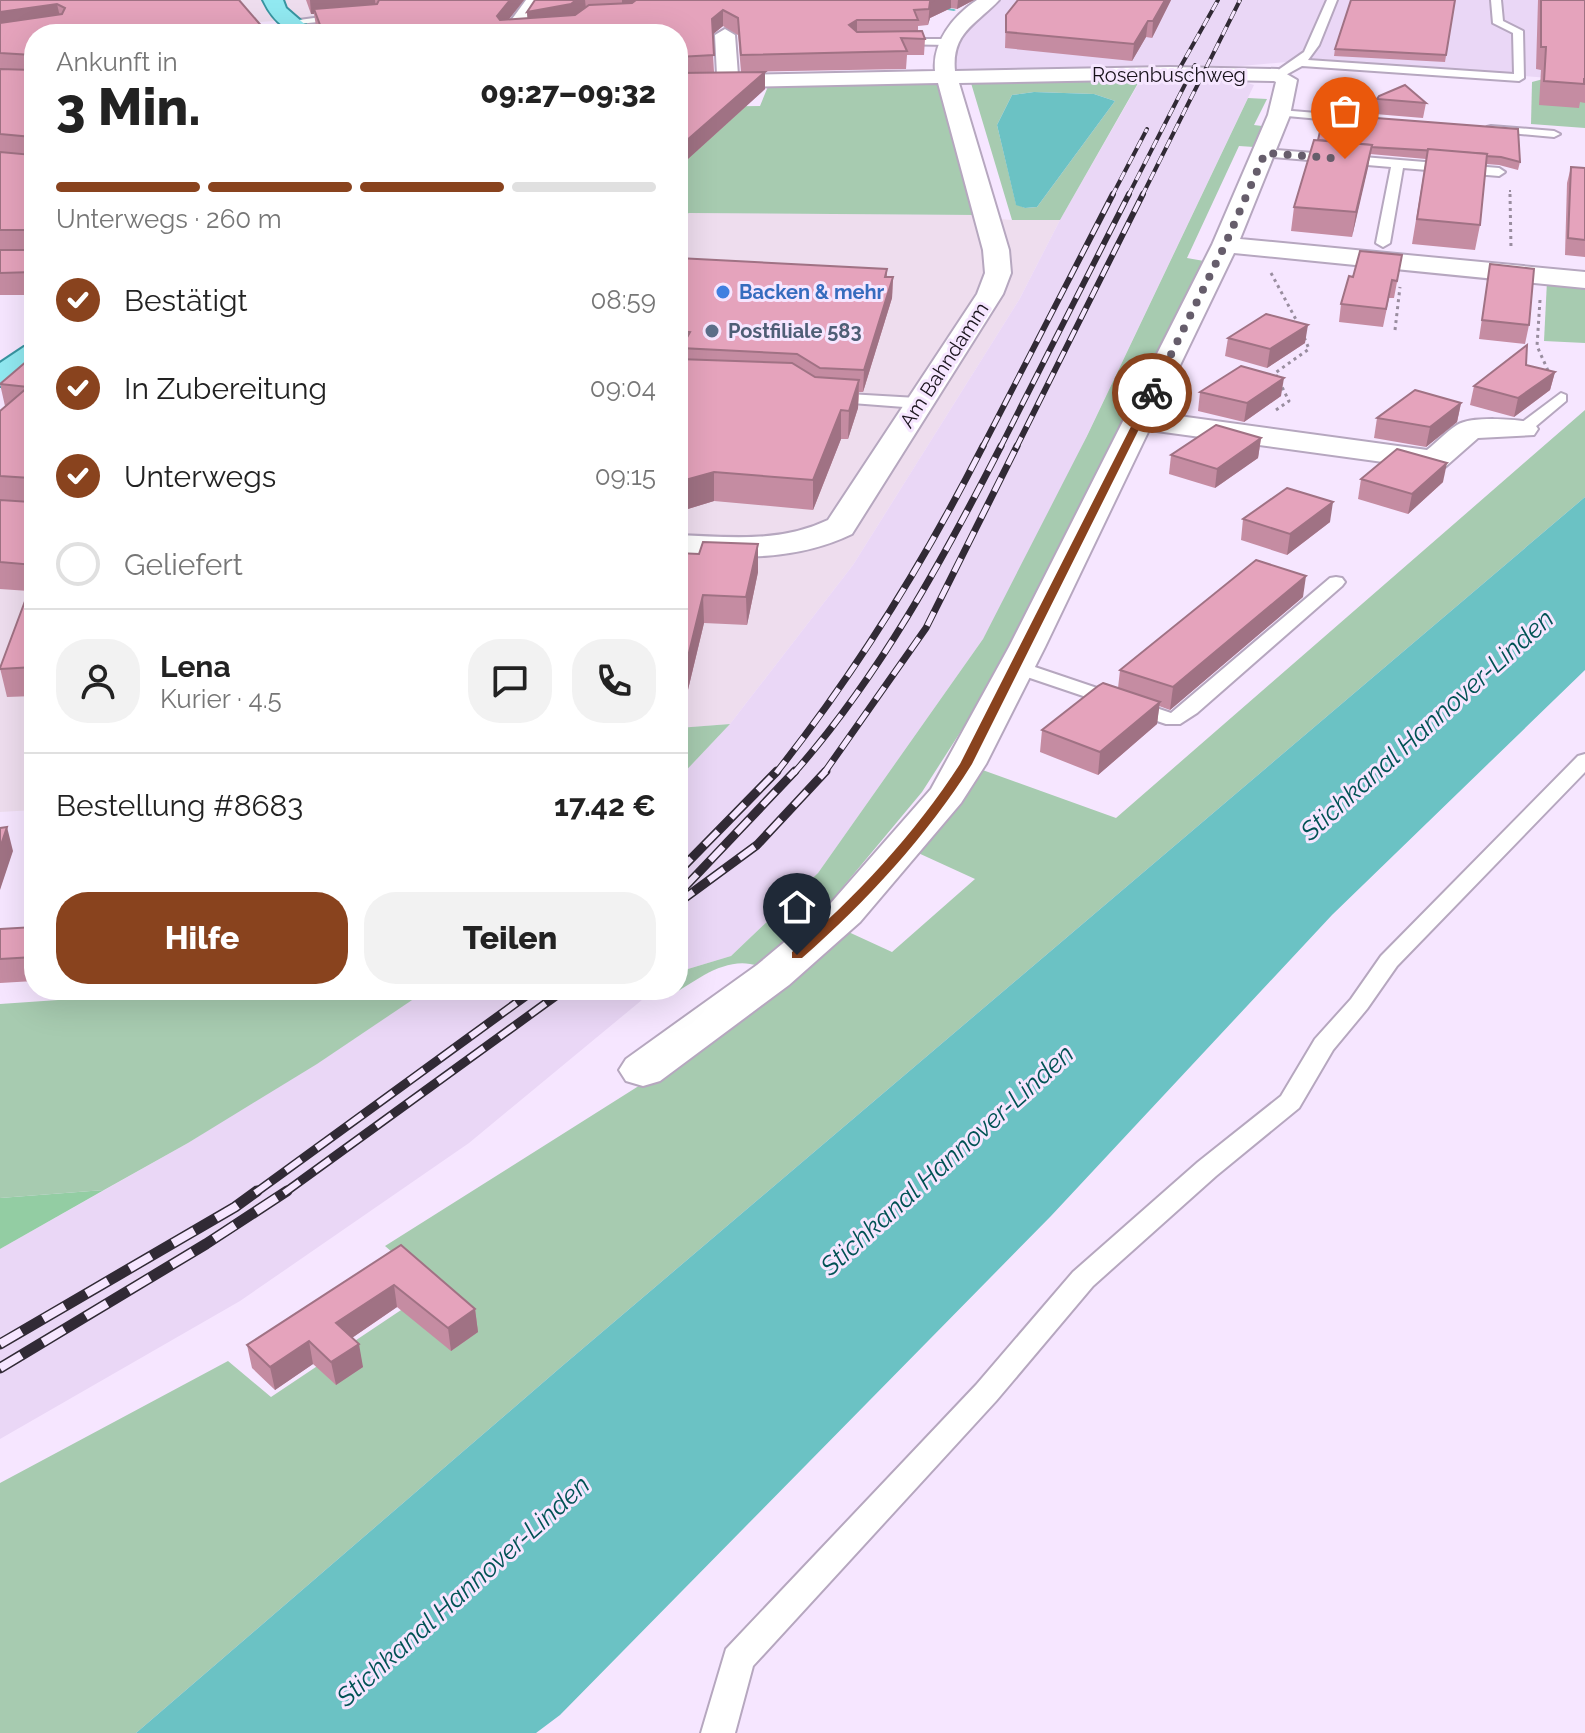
<!DOCTYPE html>
<html lang="de">
<head>
<meta charset="utf-8">
<style>
	body { margin:0; font-family:Raleway,sans-serif; background:#f2f2f2; color:#222; height:100vh; display:flex; flex-direction:column; font-size:30px; white-space:nowrap }
	* { box-sizing:border-box; margin:0 }
	p { font-size:26px; color:#767676 }
	.icon { flex:none; width:44px; height:44px; fill:none; stroke:currentColor; stroke-width:2; stroke-linecap:round; stroke-linejoin:round }
	.map { position:relative; flex:1; overflow:hidden }
	.details { position:absolute; left:24px; top:24px; width:664px; height:976px; display:flex; flex-direction:column; background:#fff; border-radius:32px; box-shadow:0 8px 32px #0002 }
	.details>* { flex:none }
	.pin { position:absolute; display:grid; place-items:center; width:68px; height:68px; color:#fff; margin:-82px -34px; border-radius:50% 50% 50% 0; rotate:-45deg; box-shadow:0 0 8px #0007 }
	.pin .icon { rotate:45deg }
	.courier { position:absolute; display:grid; place-items:center; width:80px; height:80px; margin:-40px; border:6px solid #89431e; border-radius:50%; background:#fff; color:#222; box-shadow:0 2px 10px #0007 }
	.head em { font-style:normal; font-weight:800 }
	.head div { display:flex; flex-direction:column-reverse }
	.head { display:flex; align-items:center; justify-content:space-between; height:136px; padding:0 32px }
	h1 { font-size:52px; font-weight:800; line-height:60px }
	.bar { display:grid; grid-template-columns:repeat(4,1fr); gap:12px 8px; align-content:center; height:96px; padding:0 32px }
	.bar i { height:10px; border-radius:6px; background:#e0e0e0 }
	.bar .on { background:#89431e }
	.bar p { grid-column:span 4 }
	.line { display:flex; align-items:center; gap:20px; padding:0 32px; border-top:2px solid #e0e0e0 }
	.line div { flex:1 }
	.round { display:grid; place-items:center; flex:none; width:84px; height:84px; border-radius:32px; background:#f2f2f2 }
	ol { padding:0 32px; list-style:none }
	li { display:flex; align-items:center; gap:24px; height:88px }
	li p { margin-inline-start:auto }
	li .icon { padding:8px; border-radius:50%; background:#89431e; color:#fff; stroke-width:4 }
	li:last-child { color:#767676 }
	li i { width:44px; height:44px; border:4px solid #e0e0e0; border-radius:50% }
	.action { display:flex; gap:16px; margin-top:auto; padding:16px 32px }
	.action a { flex:1; height:92px; border-radius:32px; background:#89431e; color:#fff; font-size:32px; font-weight:800; line-height:92px; text-align:center }
	.action a+a { background:#f2f2f2; color:#222 }
	.map>svg:first-child { display:block }
	.commercial { fill:#ede }
	.built { fill:#ead7f6 }
	.green { fill:#a7cbb0; fill-rule:evenodd }
	.forest { fill:#93cda3 }
	.water { fill:#6bc2c4 }
	.lines { fill:none; stroke-linecap:round; stroke-linejoin:round }
	.stream { fill:#6bc2c4; fill-rule:evenodd }
	.service-casing { stroke:#b6a7bf; stroke-width:4 }
	.minor-casing { stroke:#b6a7bf; stroke-width:4 }
	.primary-casing { stroke:#3895a1; stroke-width:4 }
	.path-far1 { stroke:#998d9f; stroke-width:2; stroke-dasharray:2 3; stroke-linecap:butt }
	.path { stroke:#998d9f; stroke-width:3; stroke-dasharray:3 4; stroke-linecap:butt }
	.service { fill:#fff; fill-rule:evenodd }
	.minor { fill:#fff; fill-rule:evenodd }
	.primary { fill:#91e9f1; fill-rule:evenodd }
	.rail-far4-casing { stroke:#312a35; stroke-width:4 }
	.rail-far3-casing { stroke:#312a35; stroke-width:6 }
	.rail-far2-casing { stroke:#312a35; stroke-width:7 }
	.rail-far1-casing { stroke:#312a35; stroke-width:9 }
	.rail-casing { stroke:#312a35; stroke-width:11 }
	.rail-far4 { stroke:#f6e6ff; stroke-width:3; stroke-dasharray:9; stroke-linecap:butt }
	.rail-far3 { stroke:#f6e6ff; stroke-width:4; stroke-dasharray:12; stroke-linecap:butt }
	.rail-far2 { stroke:#f6e6ff; stroke-width:5; stroke-dasharray:15; stroke-linecap:butt }
	.rail-far1 { stroke:#f6e6ff; stroke-width:6; stroke-dasharray:19; stroke-linecap:butt }
	.rail { stroke:#f6e6ff; stroke-width:8; stroke-dasharray:25; stroke-linecap:butt }
	.wall { fill:#c58ca2 }
	.shaded-wall { fill:#a07284 }
	.building { fill:#e5a3bc; stroke:#a07284; stroke-width:2 }
	.route { fill:#89431e }
	.done { stroke:#665d6b; stroke-width:8; stroke-dasharray:0 14.4 }
	.shop-dot { fill:#3f7fe0; stroke:#f6e6ff; stroke-width:3 }
	.service-dot { fill:#5c6f8a; stroke:#f6e6ff; stroke-width:3 }
	.labels { text-anchor:middle; stroke-width:6; stroke-linejoin:round; paint-order:stroke }
	.far-street-label { font-size:20px; fill:#19131c; stroke:#f6e6ff }
	.far-shop-label { font-size:20px; font-weight:bold; fill:#366cbe; stroke:#f6e6ff; text-anchor:start }
	.far-service-label { font-size:20px; font-weight:bold; fill:#4e5e75; stroke:#f6e6ff; text-anchor:start }
	.water-label { font-size:26px; font-style:italic; fill:#005254; stroke:#f6e6ff }
</style>
</head>
<body>
<div class="map">
<svg width="1585" height="1733" viewBox="0 0 1585 1733">
	<rect width="100%" height="100%" fill="#f6e6ff"/>
	<g class="commercial">
		<path d="M103,0h274l5,13 -160,12z"/>
		<path d="M689,213l296,2 2,3 25,2h48l-41,80 -166,265 -123,159 -52,4v-510z"/>
		<path d="M0,518l34,3v289l-34,2z"/>
	</g>
	<g class="built">
		<path d="M990,0h595v81l-265,-22 -90,8 -4,9 28,9 -222,466 -49,88 -165,234 -87,83 -53,16v-193l52,-55 123,-159 166,-265 41,-80 85,-148 -199,3 -1,-24z"/>
		<path d="M427,990h227l-185,153 -229,158 -240,138v-190l188,-106z"/>
	</g>
	<g class="green">
		<path d="M1141,78l-81,142h-48l-41,-137 20,-3zM1034,92l60,2 21,7 -78,106 -12,1 -9,-4 -19,-79 15,-30z"/>
		<path d="M1547,78l38,3v47l-54,-4 1,-42z"/>
		<path d="M938,81l40,134 -289,-2 -11,5v-111l82,-1 9,-22z"/>
		<path d="M1248,98l19,1 -13,26 8,1 -8,21 -15,-1 -52,112 17,3 -200,403 -82,128 -95,114 -69,60c-32,-11 -62,15 -89,31l-15,-7h24v-18l53,-16 87,-83 165,-234 104,-203z"/>
		<path d="M1547,281l38,3v59l-41,-2z"/>
		<path d="M1585,410v87l-1024,870 -425,366h-136v-250l228,-122 43,36 163,-109 -49,-42 279,-176 178,-141 50,23 83,-73 -59,-27 61,-84 139,50z"/>
		<path d="M730,724l-52,55v-51z"/>
		<path d="M203,990h224l-110,74 -129,79 -84,47 -104,8v-194z"/>
	</g>
	<path class="forest" d="M104,1190l-104,59v-51z"/>
	<g class="water">
		<path d="M1034,92l60,2 21,7 -78,106 -12,1 -9,-3 -19,-80 15,-30z"/>
		<path d="M1585,497v173l-253,245 -281,301 -491,499 -24,18h-400l425,-366z"/>
	</g>
	<g class="lines">
		<path class="stream" d="M933,6l21,3 2,1 -2,1 -19,-3z"/>
		<g class="service-casing">
			<g id="service">
				<path d="M1327,0h10l-18,45 -11,15 206,14 -1,-41 -20,-10 -2,-23h10l2,21 20,10 1,47 -5,3 -217,-15 -20,11h-8v-4l30,-21z"/>
				<path d="M344,14l3,5 -58,6 -5,-3z"/>
				<path d="M894,39h55l5,3 -5,3 -59,-1 -1,-2z"/>
				<path d="M1280,110l73,6 6,3 -6,3 -77,-7 -2,-2z"/>
				<path d="M1491,126l63,5 6,3 -6,3 -67,-6v-4z"/>
				<path d="M1265,149l234,19 6,4 -6,4 -96,-8 -13,75 -7,4 -7,-4 15,-76 -130,-11 -2,-3z"/>
				<path d="M831,393l86,5 8,5 -8,5 -91,-7 -3,-3z"/>
				<path d="M1561,393l5,2v6l-37,31h-12v-6z"/>
				<path d="M1336,577l6,1 3,4 -3,4 -145,127 -17,11h-14l-157,-53 -3,-4 3,-4h14l148,50 159,-135z"/>
				<path d="M1585,754v18l-188,194 -30,43 -34,41 -34,58 -83,68 -123,110 -97,115 -243,265 -18,67h-34l25,-84 250,-264 97,-113 125,-110 83,-66 34,-57 36,-40 30,-43 197,-200z"/>
			</g>
		</g>
		<g class="minor-casing">
			<g id="minor">
				<path d="M526,0h18l-23,34h-20z"/>
				<path d="M977,0h22c-21,23 -48,32 -44,71l215,-4 108,2 19,11 -7,35 -50,124 345,33v16l-351,-35 -77,160 270,37c10,-8 19,-18 30,-25 14,-9 60,-6 77,-2l4,6 -4,6 -56,3 -33,29 -11,2 -285,-39 -104,217 -59,117 -25,39 -101,119 -71,63 -129,96 -17,5 -17,-5 -7,-11 7,-11 131,-94 73,-61 101,-115 78,-142 203,-402 56,-130 8,-33 -2,-1 -104,-2 -211,4 50,167 2,23 -8,21 -151,240c-56,27 -113,24 -174,21v-20c52,2 102,8 150,-15l149,-226 8,-21 -2,-23 -45,-167 -260,5v-12l39,-1 -2,-40 10,-6 10,6 3,40 197,-4c-3,-29 19,-56 42,-71z"/>
			</g>
		</g>
		<g class="primary-casing">
			<g id="primary">
				<path d="M263,0h20l3,8 30,26c-27,0 -41,-9 -53,-34z"/>
				<path d="M34,344v23l-23,16 -11,3v-23l24,-16z"/>
			</g>
		</g>
		<path class="path-far1" d="M1510,190v6"/>
		<g class="path">
			<path d="M1510,194l1,54"/>
			<path d="M1271,273l29,54"/>
			<path d="M1540,300l-3,46 13,29"/>
			<path d="M1395,330l5,-43"/>
			<path d="M1276,410l13,-9 -14,-28 34,-24 -5,-12"/>
		</g>
		<use href="#service" class="service"/>
		<use href="#minor" class="minor"/>
		<use href="#primary" class="primary"/>
		<g class="rail-far4-casing">
			<g id="rail-far4">
				<path d="M1177,73l41,-73"/>
				<path d="M1112,196l35,-67"/>
				<path d="M1128,196l67,-131"/>
				<path d="M1142,196l98,-196"/>
			</g>
		</g>
		<g class="rail-far3-casing">
			<g id="rail-far3">
				<path d="M982,448l131,-254"/>
				<path d="M1000,448l129,-254"/>
				<path d="M1016,448l127,-254"/>
			</g>
		</g>
		<g class="rail-far2-casing">
			<g id="rail-far2">
				<path d="M776,773c81,-102 148,-211 207,-327"/>
				<path d="M794,773c85,-96 148,-212 207,-327"/>
				<path d="M824,773l102,-145 91,-182"/>
			</g>
		</g>
		<g class="rail-far1-casing">
			<g id="rail-far1">
				<path d="M678,872l99,-101"/>
				<path d="M684,888l111,-117"/>
				<path d="M678,903l79,-58 69,-74"/>
				<path d="M255,1193l279,-203"/>
				<path d="M284,1193l280,-203"/>
			</g>
		</g>
		<g class="rail-casing">
			<g id="rail">
				<path d="M0,1344l235,-137 22,-16"/>
				<path d="M0,1368l206,-124 81,-53"/>
			</g>
		</g>
		<use href="#rail-far4" class="rail-far4"/>
		<use href="#rail-far3" class="rail-far3"/>
		<use href="#rail-far2" class="rail-far2"/>
		<use href="#rail-far1" class="rail-far1"/>
		<use href="#rail" class="rail"/>
	</g>
	<g class="wall">
		<path d="M0,0h239l-205,34v261h-34z"/>
		<path d="M306,0h218l-16,20 20,-2 -1,-6 8,-12h439l-17,9 -6,-1 -21,10 -2,7 -10,1v5l7,8 -1,16h-17l-1,14 -165,3 -3,-37 -15,-9 -11,9 2,37 -24,1 75,-1v17l-87,79v-134h-359l-3,-8 -2,-12h-3z"/>
		<path d="M1171,0l-19,38 -6,-1 -14,24 -127,-13 1,-33z"/>
		<path d="M1455,0l-10,62 -111,-6 1,-7z"/>
		<path d="M1538,0h47v103l-5,-1 -1,6 -40,-3 2,-35 -5,-1z"/>
		<path d="M1377,99l49,4 -3,15 -48,-4z"/>
		<path d="M1324,114l196,48 -2,8 -19,-5 -13,-1 -6,61 -5,25 -63,-6 14,-85 -56,-5 -18,83 -61,-6 3,-24 24,-67z"/>
		<path d="M1571,167l14,1v89l-20,-2 2,-72z"/>
		<path d="M1402,255l-8,43h-5l-6,29 -44,-5 2,-18 12,-27z"/>
		<path d="M678,258l209,11v8h6l-1,21 -29,94h-4l-1,16 -10,31h-7l-28,71 -99,-9 -36,11v-153h3v-6h-3z"/>
		<path d="M1490,264l39,61 -4,19 -46,-5z"/>
		<path d="M1228,338l77,5 -38,25 -42,-12z"/>
		<path d="M34,355v341l-27,1 -7,-29 29,-77 -29,-2v-178l5,-5 -5,-22z"/>
		<path d="M1526,365l29,7 -5,18 -36,27 -44,-12 4,-19z"/>
		<path d="M1200,392l81,4 -37,26 -46,-11z"/>
		<path d="M1461,403l-4,19 -31,25 -52,-9 3,-20z"/>
		<path d="M1261,438l-3,20 -43,30 -46,-14 2,-19z"/>
		<path d="M1361,479l82,3 -35,32 -50,-15z"/>
		<path d="M1243,519l87,3 -43,33 -46,-15z"/>
		<path d="M758,544v28l-11,53 -43,-2 -18,75h-8v-145l21,1z"/>
		<path d="M1303,597l-133,113 -11,-4 -2,18 -59,51 -58,-23 2,-22 76,-42 2,-18z"/>
		<path d="M34,817v36l-5,-20z"/>
		<path d="M34,927v54l-34,2v-54z"/>
		<path d="M401,1245l74,64 3,23 -27,19 -54,-44 -45,31 11,29 -27,18 -23,-21 -38,26 -23,-22 -5,-23z"/>
	</g>
	<g class="shaded-wall">
		<path d="M310,0h65l1,9h-62v5h-3z"/>
		<path d="M510,0h14l-25,32 -2,-16z"/>
		<path d="M576,0h9l1,9 -14,11 -44,8 -1,-16z"/>
		<path d="M622,0h34l-34,7z"/>
		<path d="M934,0h17v8l-21,10 -2,7 2,-23z"/>
		<path d="M958,0h16l-17,9z"/>
		<path d="M1165,0h6l-19,38 1,-17z"/>
		<path d="M57,4l4,17 -61,9v-18z"/>
		<path d="M723,10v16l-11,9v-16z"/>
		<path d="M857,20v17l-8,-12z"/>
		<path d="M1148,21l-2,16 -14,24 2,-17z"/>
		<path d="M342,28l1,6h-21v-4z"/>
		<path d="M765,72v17l-87,79v-20z"/>
		<path d="M1372,145l-4,23 -16,69 4,-25z"/>
		<path d="M893,277l-1,21 -29,94 1,-22z"/>
		<path d="M1308,325l-3,18 -38,25 3,-19z"/>
		<path d="M1555,372l-5,18 -36,27 4,-19z"/>
		<path d="M1284,378l-3,18 -37,26 3,-19z"/>
		<path d="M859,380l-1,28 -10,31 1,-28z"/>
		<path d="M1461,403l-4,19 -31,25 4,-20z"/>
		<path d="M841,410v29l-28,71v-30z"/>
		<path d="M1261,438l-3,20 -43,30 2,-19z"/>
		<path d="M1447,463l-4,19 -35,32 4,-20z"/>
		<path d="M714,472v29l-36,11v-30z"/>
		<path d="M1333,502l-3,20 -43,33 3,-21z"/>
		<path d="M758,544v28l-11,53 -1,-28z"/>
		<path d="M1306,576l-3,21 -133,113 3,-23z"/>
		<path d="M703,595l1,28 -18,75 -1,-29z"/>
		<path d="M1160,702l-3,22 -59,51 2,-23z"/>
		<path d="M7,827l6,24 -13,39v-42z"/>
		<path d="M394,1285l3,22 -57,39 -4,-23z"/>
		<path d="M475,1309l3,23 -27,19 -3,-23z"/>
		<path d="M309,1341l4,23 -38,26 -5,-23z"/>
		<path d="M359,1344l4,23 -27,18 -5,-23z"/>
	</g>
	<g class="building">
		<path d="M0,0h239l25,29h3l3,5h-236v238l-34,1v-23h31v-20h-31v-78l32,3v-18l-32,-3v-65l32,1v-15l-32,-2v-30l62,-9 3,-6 -8,-4 -57,8z"/>
		<path d="M379,0h131l-13,16 3,4 75,-5 14,-10 43,-2 4,-3h298l-4,2 -1,7 -15,1 4,10h-61l-8,5 8,7 65,-1 3,8 -24,-1 6,13 -166,4 -3,-37 -15,-8 -11,9 2,36 -36,2v-23h-326l-10,-6 -20,2 -8,-21 63,-5z"/>
		<path d="M535,0h41l-5,4 -44,8z"/>
		<path d="M1018,0h147l-12,21h-5l-14,23 -128,-12v-17z"/>
		<path d="M1351,0h104l-9,55 -111,-6z"/>
		<path d="M1541,0h44v79h-1v5l-40,-3 2,-34h-5z"/>
		<path d="M765,72l-87,76v-75z"/>
		<path d="M1405,85l21,18 -49,-4 2,-3z"/>
		<path d="M1324,114l194,15 2,33 -19,-5 -15,-1 1,-2 -116,-7 1,-2 -54,-5z"/>
		<path d="M1314,140l58,5 -16,67 -62,-5z"/>
		<path d="M1428,149l59,5 -7,71 -63,-6z"/>
		<path d="M1571,167l14,1v72l-17,-2z"/>
		<path d="M1360,251l42,4 -5,26 -5,-1 -6,29 -45,-5 8,-28 4,1z"/>
		<path d="M678,258l209,11 -2,8h8l-29,93 -44,-2 -23,-14 -116,-6 9,-16 -12,-1z"/>
		<path d="M1490,264l44,5 -5,56 -47,-5z"/>
		<path d="M1266,314l42,11 -38,24 -42,-11z"/>
		<path d="M1527,345l-1,20 29,7 -37,26 -44,-12z"/>
		<path d="M34,355v210l-34,-3v-62l30,2v-24l-30,-2v-65l28,-24 -28,-3z"/>
		<path d="M678,359l114,4 23,14 44,3 -10,31 -8,-1 -28,70 -99,-8 -36,10z"/>
		<path d="M1241,366l43,12 -37,25 -47,-11z"/>
		<path d="M1415,390l46,13 -31,24 -53,-9z"/>
		<path d="M1216,425l45,13 -44,31 -46,-14z"/>
		<path d="M1397,449l50,14 -35,31 -51,-15z"/>
		<path d="M1287,488l46,14 -43,32 -47,-15z"/>
		<path d="M703,542l55,2 -12,53 -43,-2 -18,74h-7v-116l21,1z"/>
		<path d="M1256,560l50,16 -133,111 -53,-17z"/>
		<path d="M34,577v90l-34,2v-1z"/>
		<path d="M1103,683l57,19 -60,50 -58,-22 56,-44z"/>
		<path d="M34,817v16h-5z"/>
		<path d="M7,827l-7,21v-20z"/>
		<path d="M34,927v30l-34,2v-30z"/>
		<path d="M401,1245l74,64 -27,19 -54,-43 -58,38 23,21 -28,18 -22,-21 -39,26 -23,-22z"/>
	</g>
	<path class="route" d="M1152,390l5,3 -185,371c-45,72 -106,138 -170,194h-10v-6c63,-54 123,-118 168,-188l188,-371z"/>
	<g class="lines">
		<path class="done" d="M1152,393l73,-148 40,-92 80,6"/>
	</g>
	<circle class="shop-dot" cx="723" cy="292" r="8"/>
	<circle class="service-dot" cx="712" cy="331" r="8"/>
	<g class="labels">
		<g class="far-street-label">
			<text x="1169" y="82">Rosenbuschweg</text>
			<text transform="translate(944 365) rotate(-57)" y="7">Am Bahndamm</text>
		</g>
		<g class="far-shop-label">
			<text x="739" y="299">Backen &amp; mehr</text>
		</g>
		<g class="far-service-label">
			<text x="728" y="338">Postfiliale 583</text>
		</g>
		<g class="water-label">
			<text transform="translate(1427 725) rotate(-42)" y="9">Stichkanal Hannover-Linden</text>
			<text transform="translate(947 1160) rotate(-42)" y="9">Stichkanal Hannover-Linden</text>
			<text transform="translate(463 1591) rotate(-42)" y="9">Stichkanal Hannover-Linden</text>
		</g>
	</g>
</svg>
<div class="pin" style="left:1345px;top:159px;background:#ea580c"><svg class="icon" aria-label="bag" viewBox="0 0 24 24"><path d="M5 8h14l-1 12H6zM9 8a3 3 0 0 1 6 0"/></svg></div>
<div class="pin" style="left:797px;top:955px;background:#1f2937"><svg class="icon" aria-label="home" viewBox="0 0 24 24"><path d="M3 11l9-7 9 7M6 9v11h12V9"/></svg></div>
<div class="courier" style="left:1152px;top:393px"><svg class="icon" aria-label="bike" viewBox="0 0 24 24"><circle cx="6" cy="16" r="4"/><circle cx="18" cy="16" r="4"/><path d="M6 16l4-8h5l3 8M10 8l3 8H6M13 5h3"/></svg></div>
<section class="details">
<div class="head"><div><h1>3 Min.</h1><p>Ankunft in</p></div><em>09:27–09:32</em></div>
<div class="bar"><i class="on"></i><i class="on"></i><i class="on"></i><i></i><p>Unterwegs · 260 m</p></div>
<ol>
<li><svg class="icon" aria-label="check" viewBox="0 0 24 24"><path d="M5 12l5 5 9-10"/></svg>Bestätigt<p>08:59</p></li>
<li><svg class="icon" aria-label="check" viewBox="0 0 24 24"><path d="M5 12l5 5 9-10"/></svg>In Zubereitung<p>09:04</p></li>
<li><svg class="icon" aria-label="check" viewBox="0 0 24 24"><path d="M5 12l5 5 9-10"/></svg>Unterwegs<p>09:15</p></li>
<li><i></i>Geliefert</li>
</ol>
<div class="line" style="height:144px"><a class="round"><svg class="icon" aria-label="person" viewBox="0 0 24 24"><circle cx="12" cy="8" r="4"/><path d="M4 21q1-7 8-7t8 7"/></svg></a><div><b>Lena</b><p>Kurier · 4.5</p></div><a class="round"><svg class="icon" aria-label="chat" viewBox="0 0 24 24"><path d="M4 5h16v11H9l-5 4z"/></svg></a><a class="round"><svg class="icon" aria-label="phone" viewBox="0 0 24 24"><path d="M5 4h4l2 5-3 2q2 4 5 5l2-3 5 2v4C11 20 4 13 5 4z"/></svg></a></div>
<div class="line" style="height:104px"><div>Bestellung #8683</div><b>17.42 €</b></div>
<div class="action"><a>Hilfe</a><a>Teilen</a></div>
</section>
</div>
</body>
</html>
